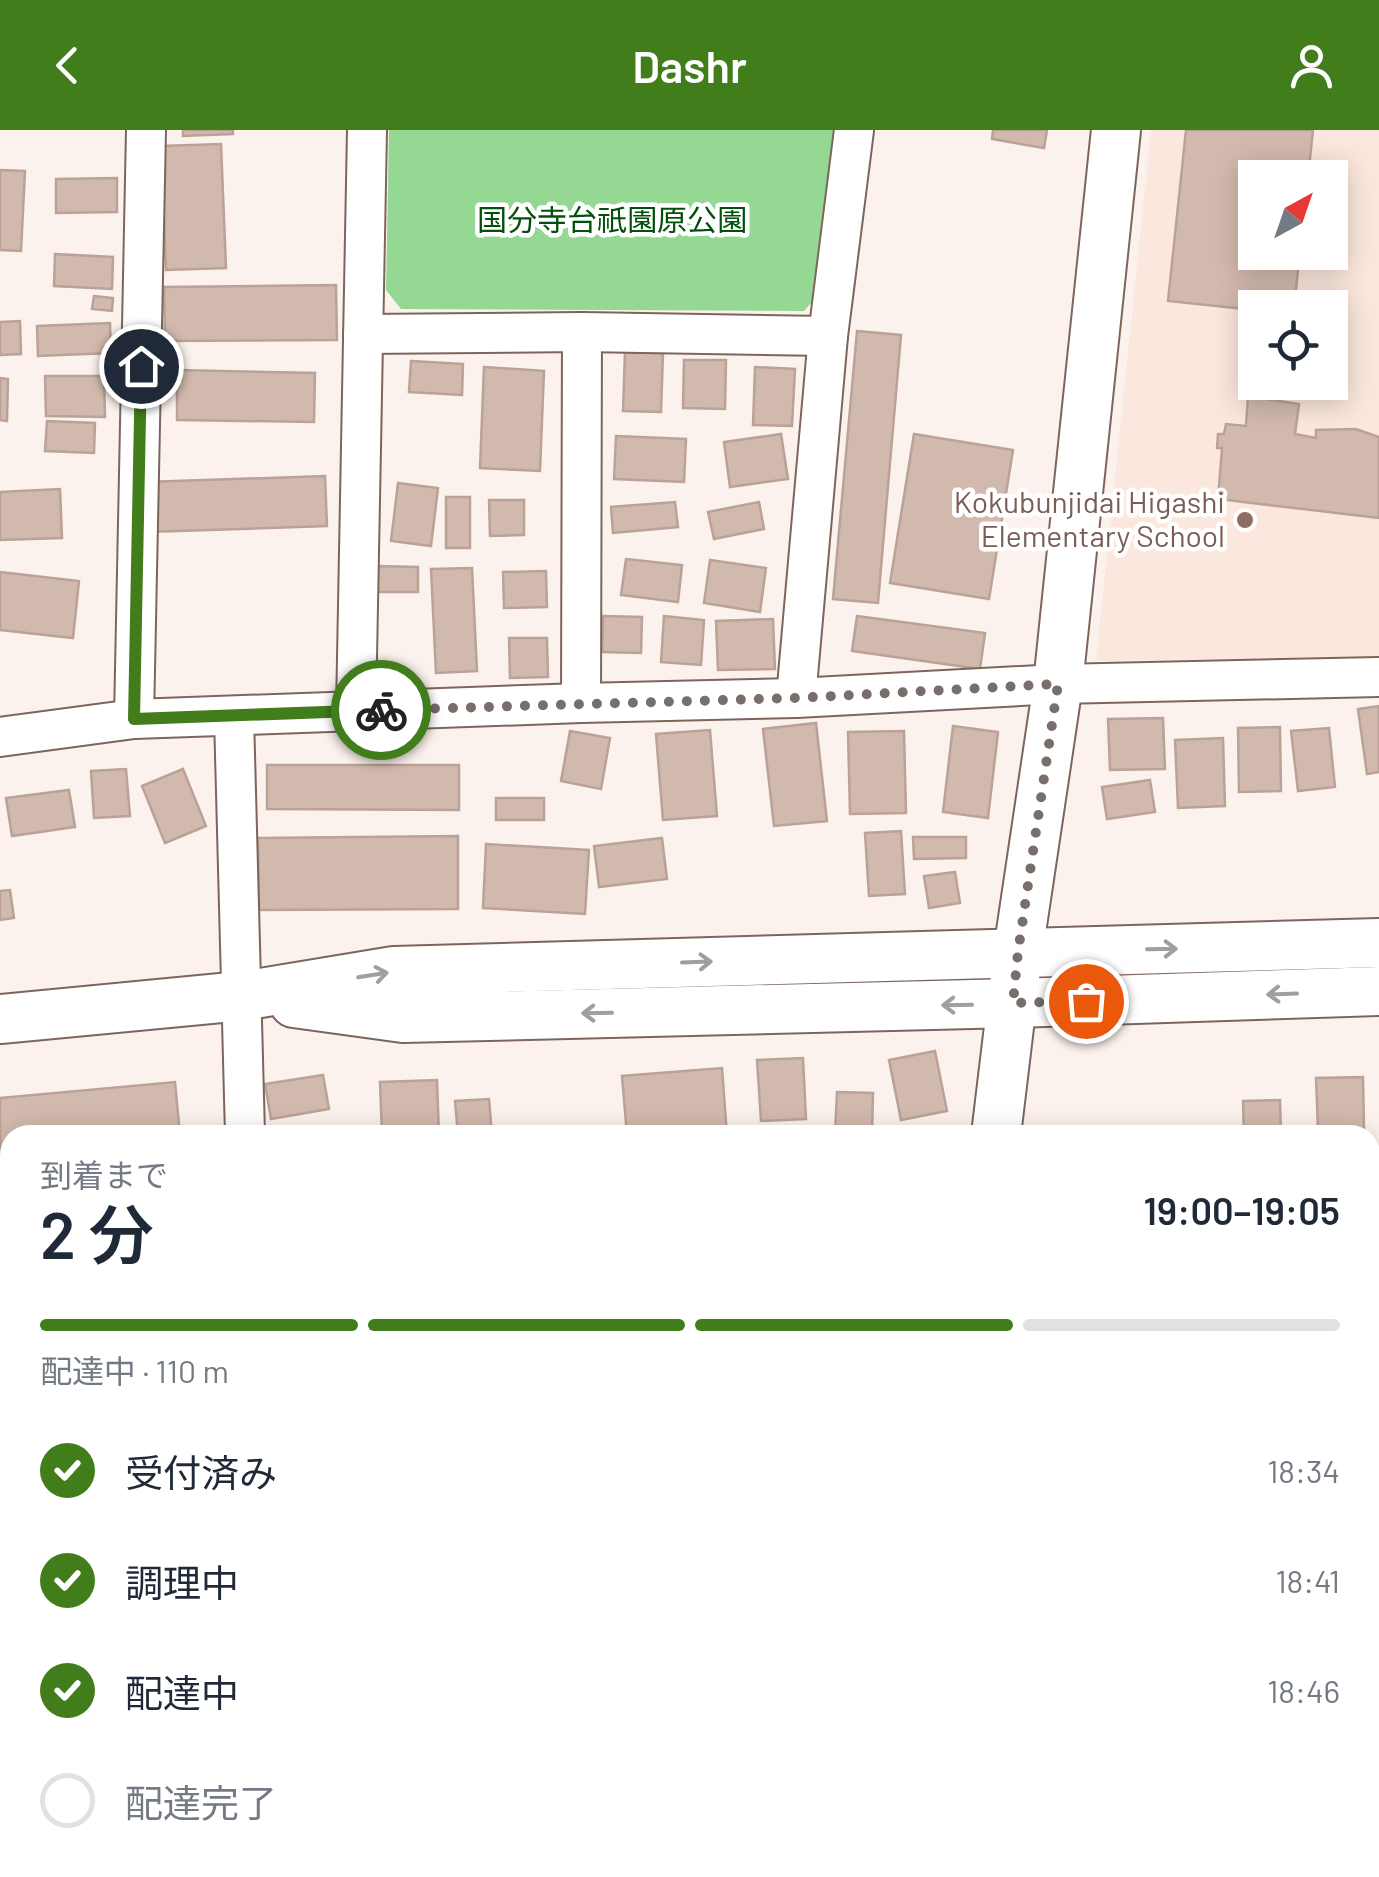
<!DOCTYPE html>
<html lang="ja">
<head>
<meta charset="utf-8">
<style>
	body { margin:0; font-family:Barlow,"Noto Sans JP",sans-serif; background:#f2f2f3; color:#1f2937; height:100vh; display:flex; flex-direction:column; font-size:38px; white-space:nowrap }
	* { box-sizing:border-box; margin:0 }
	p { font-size:32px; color:#747a83 }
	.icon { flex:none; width:55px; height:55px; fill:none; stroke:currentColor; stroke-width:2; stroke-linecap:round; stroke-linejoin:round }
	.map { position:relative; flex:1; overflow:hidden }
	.side { position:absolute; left:0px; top:995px; width:1380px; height:752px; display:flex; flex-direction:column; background:#fff; border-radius:30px 30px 0 0; box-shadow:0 5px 25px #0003 }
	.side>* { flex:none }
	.needle { width:65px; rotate:40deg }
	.fabs { position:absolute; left:1238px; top:30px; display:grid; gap:20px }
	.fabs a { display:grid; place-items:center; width:110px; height:110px; border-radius:0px; background:#fff; box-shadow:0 5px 25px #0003; font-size:50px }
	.pin { position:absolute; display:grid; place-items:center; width:85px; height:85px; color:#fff; margin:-42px; border:5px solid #fff; border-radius:50%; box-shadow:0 2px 10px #0007 }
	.courier { position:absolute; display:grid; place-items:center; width:100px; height:100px; margin:-50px; border:8px solid #417e1b; border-radius:50%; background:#fff; color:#222; box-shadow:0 2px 12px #0007 }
	.head em { font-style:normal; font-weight:600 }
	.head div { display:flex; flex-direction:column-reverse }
	.head { display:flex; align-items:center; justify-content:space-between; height:170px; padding:0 40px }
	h1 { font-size:65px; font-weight:600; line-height:75px }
	.bar { display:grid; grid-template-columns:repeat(4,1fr); gap:15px 10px; align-content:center; height:120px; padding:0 40px }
	.bar i { height:12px; border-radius:8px; background:#e0e1e3 }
	.bar .selected { background:#417e1b }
	.bar p { grid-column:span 4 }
	ol { padding:0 40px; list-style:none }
	li { display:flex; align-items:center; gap:30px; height:110px }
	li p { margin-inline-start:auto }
	li .icon { padding:10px; border-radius:50%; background:#417e1b; color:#fff; stroke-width:4 }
	li:last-child { color:#747a83 }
	li i { width:55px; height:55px; border:5px solid #e0e1e3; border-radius:50% }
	header { display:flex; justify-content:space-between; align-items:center; height:130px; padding:0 40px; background:#417e1b; color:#fff; font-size:45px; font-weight:600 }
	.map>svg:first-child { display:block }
	.built { fill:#fbe7dd; fill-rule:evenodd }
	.green { fill:#95d894 }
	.building { fill:#d2b9ad; stroke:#baa296; stroke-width:2.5 }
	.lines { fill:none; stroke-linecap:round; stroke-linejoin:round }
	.minor-casing { stroke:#7c665b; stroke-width:42 }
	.tertiary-casing { stroke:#7c665b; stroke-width:52 }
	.minor { stroke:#fff; stroke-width:38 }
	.tertiary { stroke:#fff; stroke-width:48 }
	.oneway { stroke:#a29e9c }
	.done { stroke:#786e6a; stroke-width:10; stroke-dasharray:0 18 }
	.route { stroke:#417e1b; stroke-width:12 }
	.education-dot { fill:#8d6e63; stroke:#fff; stroke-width:4 }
	.labels { text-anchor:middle; stroke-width:9; stroke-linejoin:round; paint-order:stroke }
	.park-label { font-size:30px; fill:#03500d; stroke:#fff }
	.education-label { font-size:30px; fill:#785e54; stroke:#fff; text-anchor:end }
</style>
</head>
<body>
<header><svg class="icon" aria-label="back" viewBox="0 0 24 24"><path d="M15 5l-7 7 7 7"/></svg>Dashr<svg class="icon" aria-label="person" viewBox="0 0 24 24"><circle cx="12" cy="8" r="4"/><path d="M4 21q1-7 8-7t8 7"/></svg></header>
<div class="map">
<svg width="1379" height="1747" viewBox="0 0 1379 1747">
	<rect width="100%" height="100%" fill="#fcf2ed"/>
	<path class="built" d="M1151,0h228v527l-283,4zM1255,48h75v74h-75zM1255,178h75v74h-75z"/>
	<path class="green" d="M389,0h448l-20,166 -13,15 -403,-2 -15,-19z"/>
	<g class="building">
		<path d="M183,0h50v4l-50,2z"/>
		<path d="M993,0h54l-3,18 -52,-9z"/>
		<path d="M1186,0h127l-5,48h-53v74h45l-6,56h-39v2l-87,-9z"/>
		<path d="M221,14l5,124 -60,2 -5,-124z"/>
		<path d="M0,40l25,1 -4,80 -21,-1z"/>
		<path d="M117,48v34l-61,1v-34z"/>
		<path d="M55,124l58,3 -1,32 -58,-3z"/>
		<path d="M336,155l1,55 -172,1 -1,-54z"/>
		<path d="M94,166l19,2 -1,13 -20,-2z"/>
		<path d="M20,191l1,33 -21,1v-33z"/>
		<path d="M110,193l1,30 -73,3 -1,-30z"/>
		<path d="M857,201l44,4 -23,268 -45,-4z"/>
		<path d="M625,221l38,2 -2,59 -38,-1z"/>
		<path d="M684,230h42l-1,49 -42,-1z"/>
		<path d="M411,231l52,3 -1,31 -53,-3z"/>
		<path d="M484,237l60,4 -4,100 -60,-3z"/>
		<path d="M755,237l40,2 -3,57 -39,-1z"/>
		<path d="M177,240l138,3 -1,49 -137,-2z"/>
		<path d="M45,246h59l1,41 -59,-1z"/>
		<path d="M0,248l8,1 -1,42 -7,-1z"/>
		<path d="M1248,266l51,8 -4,30 21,4v-8l40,-1 23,8v81l-161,-19 4,-51h-5l1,-14h6l2,-10 20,2z"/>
		<path d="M47,291l48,2 -1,30 -49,-2z"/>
		<path d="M781,304l7,45 -58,8 -6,-45z"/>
		<path d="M914,304l99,16 -24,149 -99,-16z"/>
		<path d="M616,306l70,3 -2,43 -70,-3z"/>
		<path d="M325,346l2,50 -179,6 -2,-50z"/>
		<path d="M398,353l40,5 -7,58 -40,-5z"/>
		<path d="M60,359l2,49 -62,2v-48z"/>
		<rect x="446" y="367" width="24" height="51"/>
		<path d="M489,370h35v35l-34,1z"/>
		<path d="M675,372l3,25 -65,6 -2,-26z"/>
		<path d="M759,372l5,27 -50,10 -6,-27z"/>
		<path d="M626,429l56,6 -4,37 -57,-7z"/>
		<path d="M710,430l56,8 -6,44 -56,-9z"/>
		<path d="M378,436l40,1v25h-41z"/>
		<path d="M472,438l5,103 -41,2 -5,-104z"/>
		<path d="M546,441l1,36 -43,1 -1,-36z"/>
		<path d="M0,442l79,9 -6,57 -73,-8z"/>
		<path d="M603,486l39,1 -1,36 -39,-1z"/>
		<path d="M664,486l40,4 -3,45 -40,-3z"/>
		<path d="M857,486l128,17 -5,36 -128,-18z"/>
		<path d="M773,489l2,50 -57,1 -2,-49z"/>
		<path d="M509,508h38l1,39 -38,1z"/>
		<path d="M1379,576v66l-12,2 -9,-65z"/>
		<path d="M1163,588l2,51 -55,1 -2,-51z"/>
		<path d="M816,593l11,98 -53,5 -11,-97z"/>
		<path d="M953,596l45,6 -10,86 -45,-6z"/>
		<path d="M1280,597l1,64 -42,1 -1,-64z"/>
		<path d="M1329,598l6,59 -37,4 -7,-60z"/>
		<path d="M710,600l7,86 -54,4 -7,-86z"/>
		<path d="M570,601l40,7 -9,51 -40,-8z"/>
		<path d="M904,601l2,82 -56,1 -2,-82z"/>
		<path d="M1223,608l2,68 -47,2 -3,-68z"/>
		<path d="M267,635h192v45l-192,-1z"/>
		<path d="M126,639l4,47 -36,2 -3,-47z"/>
		<path d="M183,639l23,57 -41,17 -23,-57z"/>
		<path d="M1150,650l5,32 -48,7 -5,-32z"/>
		<path d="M69,660l6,37 -63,9 -6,-38z"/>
		<rect x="496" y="668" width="48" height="22"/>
		<path d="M901,701l4,63 -36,2 -4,-63z"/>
		<path d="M458,706v73l-199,1 -1,-72z"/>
		<path d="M913,707h53v21l-52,1z"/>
		<path d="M662,708l5,41 -68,8 -5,-41z"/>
		<path d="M486,714l103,6 -4,64 -102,-6z"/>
		<path d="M955,742l5,31 -31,5 -5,-32z"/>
		<path d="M10,760l4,28 -14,2v-29z"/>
		<path d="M935,921l12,60 -46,9 -12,-60z"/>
		<path d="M803,928l3,61 -45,2 -4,-61z"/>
		<path d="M722,938l5,67h-100l-5,-59z"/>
		<path d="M323,945l6,34 -58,10 -6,-35z"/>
		<path d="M1363,947l1,51 -46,2 -2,-52z"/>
		<path d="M437,950l2,55h-57l-2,-53z"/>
		<path d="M175,952l5,53h-170v20l-10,1v-58z"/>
		<path d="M837,962l36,1 -1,42h-37z"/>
		<path d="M489,969l3,36h-34l-3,-34z"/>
		<path d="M1280,970l1,35h-37l-1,-34z"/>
		<path d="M10,1099v79l-10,-71v-7z"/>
		<path d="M1370,1155h7l2,66h-9z"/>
		<path d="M10,1204v52l-10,1v-52z"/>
		<rect x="1370" y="1253" width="9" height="50"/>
		<path d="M10,1288v71l-10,2v-71z"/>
		<path d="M10,1389v33l-10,1v-32z"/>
		<path d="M1379,1410v65l-9,2v-65z"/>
		<path d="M10,1442v42l-10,-40z"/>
		<path d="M1370,1494l9,1v85l-9,-1z"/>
		<path d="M1379,1602v38h-9v-37z"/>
		<path d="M9,1672l1,59 -10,2v-59z"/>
		<path d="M31,1738h12l2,9h-45v-2z"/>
		<path d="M207,1738h89l3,9h-89z"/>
		<path d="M424,1738h49l5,9h-48z"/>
		<path d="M498,1738h43l1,8 -43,1z"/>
		<path d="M628,1738h20l8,9h-38z"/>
		<path d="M726,1738h38l-5,9h-14z"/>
	</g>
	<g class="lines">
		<g class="minor-casing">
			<g id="minor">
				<path d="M363,204l219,-2 246,4"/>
				<path d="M796,568l32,-362 26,-206"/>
				<path d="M581,573l1,-371"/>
				<path d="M356,581l11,-581"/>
				<path d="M234,586l11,419"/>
				<path d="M134,589l12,-589"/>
				<path d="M0,607l134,-18 447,-16 215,-5 262,-14 321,-7"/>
				<path d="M1370,1140h9"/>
				<path d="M0,1189l10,-1"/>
				<path d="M1370,1367l9,-1"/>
				<path d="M0,1559l10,28"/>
				<path d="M0,1632l10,-3"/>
				<path d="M1370,1689l9,-2"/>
				<path d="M63,1738l3,9"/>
				<path d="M318,1738l4,9"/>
				<path d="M1174,1745l27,-7"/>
				<path d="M571,1747l12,-9"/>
			</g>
		</g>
		<g class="tertiary-casing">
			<g id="tertiary">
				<path d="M294,873l109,15 610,-15 366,-12"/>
				<path d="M0,889l242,-23 152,-25 985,-28"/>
				<path d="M996,1005l22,-183 40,-268 58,-554"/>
				<path d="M896,1747l4,-9"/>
			</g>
		</g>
		<use href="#minor" class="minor"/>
		<use href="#tertiary" class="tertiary"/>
	</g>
	<defs><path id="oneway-shaft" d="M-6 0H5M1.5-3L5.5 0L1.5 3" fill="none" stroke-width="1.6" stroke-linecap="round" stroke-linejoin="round" transform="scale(2.5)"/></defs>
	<g class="oneway">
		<use href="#oneway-shaft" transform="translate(1162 819) rotate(-1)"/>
		<use href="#oneway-shaft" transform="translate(697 832) rotate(-2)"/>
		<use href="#oneway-shaft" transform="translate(373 845) rotate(-9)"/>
		<use href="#oneway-shaft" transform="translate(1282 864) rotate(178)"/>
		<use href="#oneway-shaft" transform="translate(957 875) rotate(179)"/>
		<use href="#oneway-shaft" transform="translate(597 883) rotate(179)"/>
	</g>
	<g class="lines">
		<path class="done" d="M381,580l415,-12 262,-14 -40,268 -5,51 73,-2"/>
		<path class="route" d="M141,236l-7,353 247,-9"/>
	</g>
	<circle class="education-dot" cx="1245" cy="390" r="10"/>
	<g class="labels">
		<g class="park-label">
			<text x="612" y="101">国分寺台祇園原公園</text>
		</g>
		<g class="education-label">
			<text x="1225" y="383">Kokubunjidai Higashi<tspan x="1225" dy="34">Elementary School</tspan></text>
		</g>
	</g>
</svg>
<div class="fabs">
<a><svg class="needle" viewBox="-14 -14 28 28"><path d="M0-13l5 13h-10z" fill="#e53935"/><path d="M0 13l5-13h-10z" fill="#747a83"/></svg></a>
<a><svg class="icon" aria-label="locate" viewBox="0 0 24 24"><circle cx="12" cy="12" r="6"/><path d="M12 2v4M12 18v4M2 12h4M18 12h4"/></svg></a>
</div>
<div class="pin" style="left:1086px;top:871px;background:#ea580c"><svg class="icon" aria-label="bag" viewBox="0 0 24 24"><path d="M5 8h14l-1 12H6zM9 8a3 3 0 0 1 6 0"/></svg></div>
<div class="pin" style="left:141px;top:236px;background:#1f2937"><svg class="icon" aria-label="home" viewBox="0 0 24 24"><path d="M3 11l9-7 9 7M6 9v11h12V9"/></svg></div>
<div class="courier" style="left:381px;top:580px"><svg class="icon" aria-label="bike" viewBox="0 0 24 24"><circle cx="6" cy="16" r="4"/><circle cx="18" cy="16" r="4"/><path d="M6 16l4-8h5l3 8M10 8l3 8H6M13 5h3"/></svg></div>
<section class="side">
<div class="head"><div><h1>2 分</h1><p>到着まで</p></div><em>19:00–19:05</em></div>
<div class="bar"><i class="selected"></i><i class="selected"></i><i class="selected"></i><i></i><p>配達中 · 110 m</p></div>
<ol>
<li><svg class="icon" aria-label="check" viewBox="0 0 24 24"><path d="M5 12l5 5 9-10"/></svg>受付済み<p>18:34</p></li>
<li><svg class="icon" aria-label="check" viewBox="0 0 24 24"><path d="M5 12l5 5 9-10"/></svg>調理中<p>18:41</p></li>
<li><svg class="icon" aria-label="check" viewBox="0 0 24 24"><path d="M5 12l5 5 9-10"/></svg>配達中<p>18:46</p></li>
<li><i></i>配達完了</li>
</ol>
</section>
</div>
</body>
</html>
